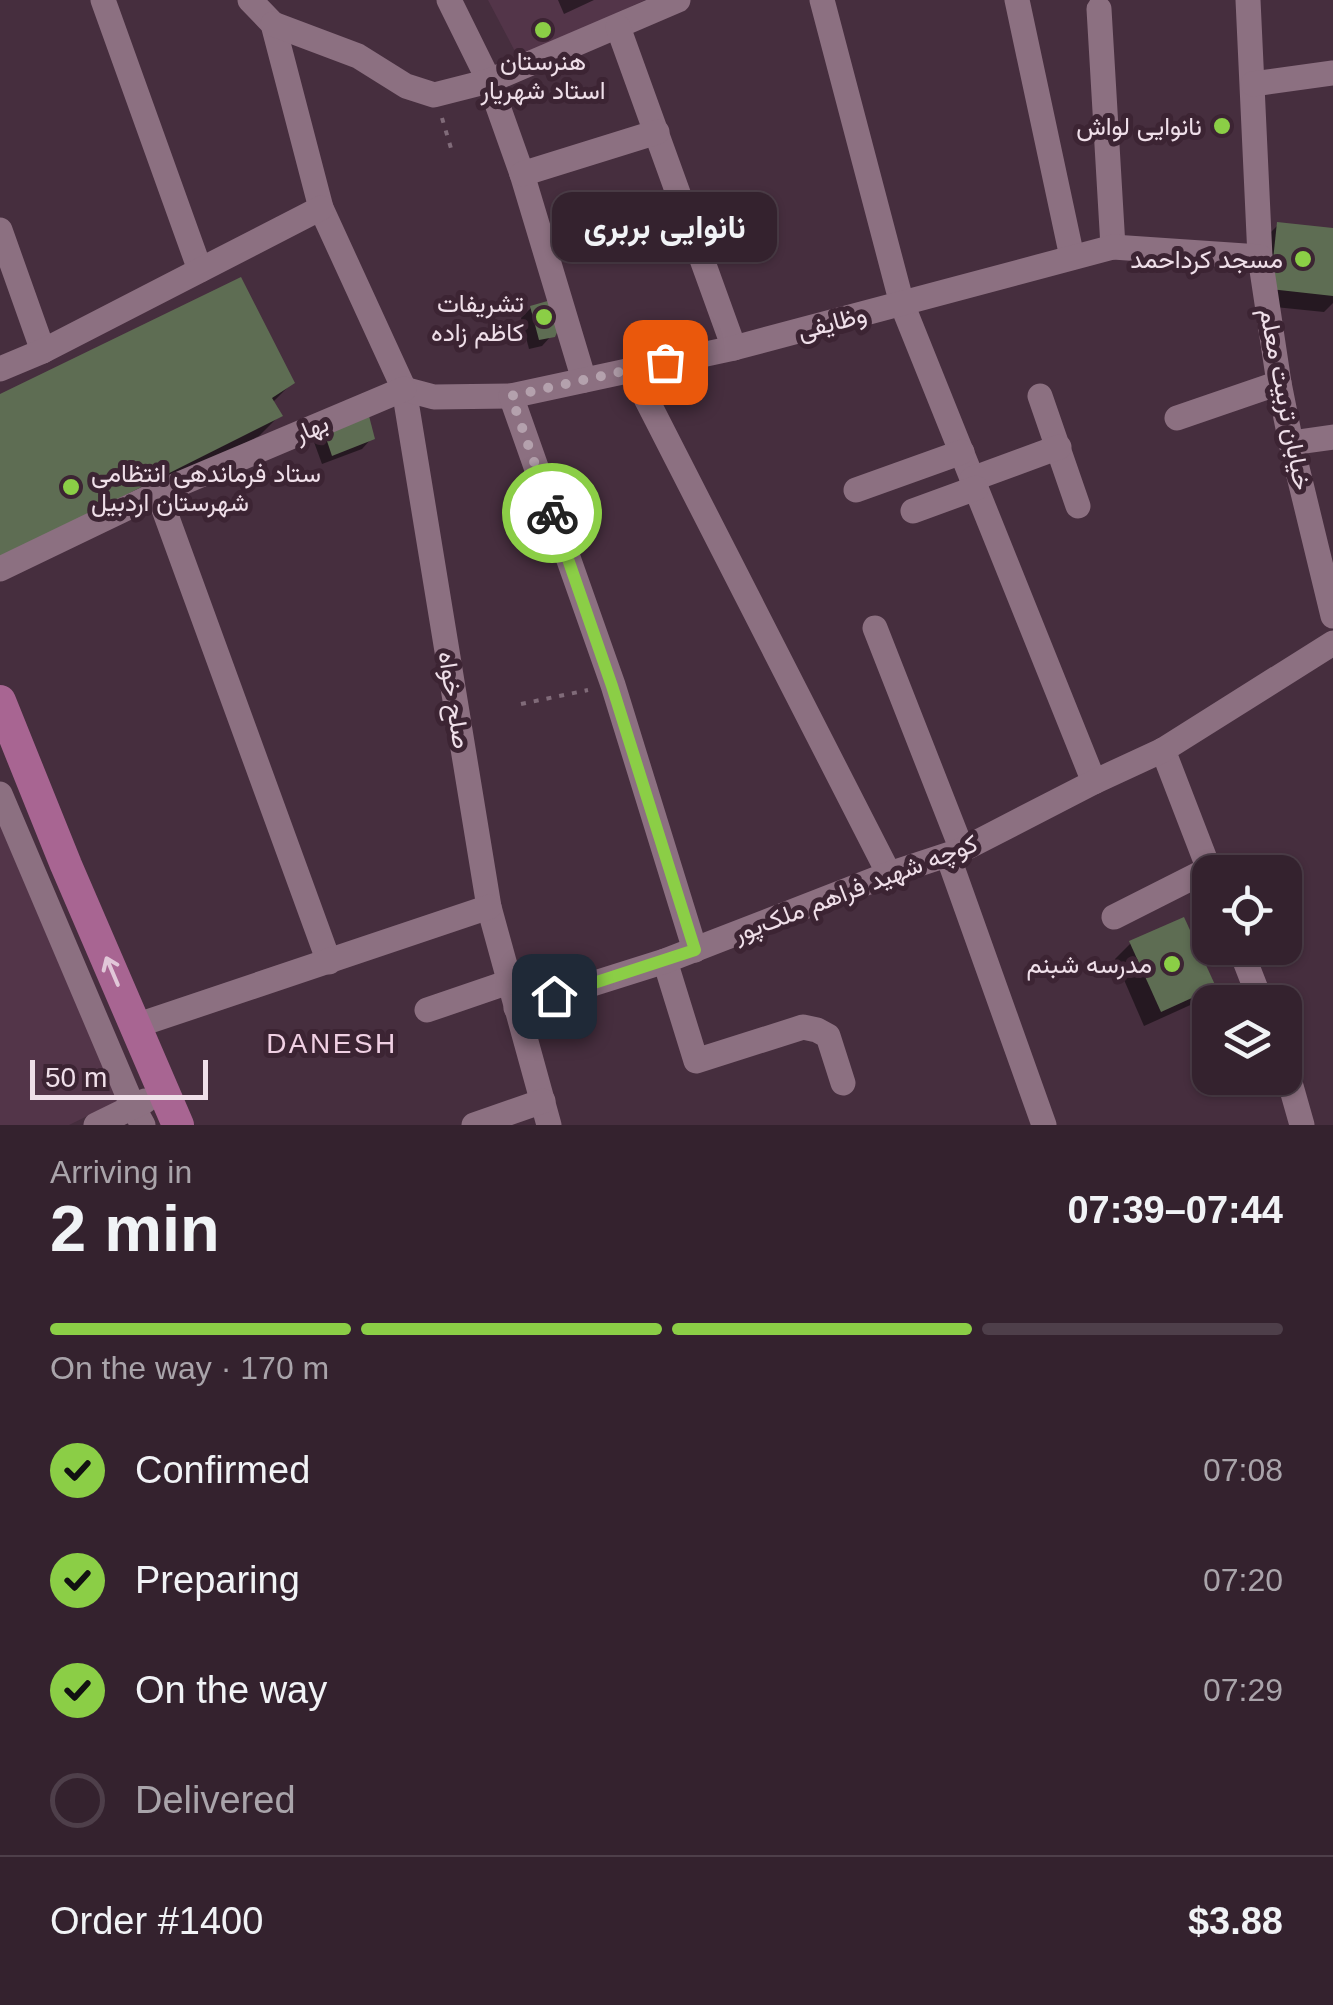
<!DOCTYPE html>
<html lang="en">
<head>
<meta charset="utf-8">
<style>
	body { margin:0; font-family:Helvetica,Vazirmatn,sans-serif; background:#3c2a36; color:#f1f3f6; height:100vh; display:flex; flex-direction:column; font-size:38px; white-space:nowrap }
	* { box-sizing:border-box; margin:0 }
	p { font-size:32px; color:#a9a4aa }
	.icon { flex:none; width:55px; height:55px; fill:none; stroke:currentColor; stroke-width:2; stroke-linecap:round; stroke-linejoin:round }
	.map { position:relative; height:1125px; overflow:hidden }
	.sheet { display:flex; flex-direction:column; background:#34222e; flex:1 }
	.sheet>* { flex:none }
	.tools { position:absolute; left:1192px; top:855px; display:grid; gap:20px }
	.tools a { display:grid; place-items:center; width:110px; height:110px; border-radius:20px; background:#34222e; box-shadow:0 2px 8px #0004,0 0 0 2px #4e3f4a; font-size:50px }
	.scale { position:absolute; left:30px; bottom:25px; width:178px; box-sizing:border-box; padding-left:10px; border:5px solid #efdfe9; border-top:0; font-size:28px; line-height:35px; white-space:nowrap; color:#efdfe9; -webkit-text-stroke:8px #3c2433; paint-order:stroke }
	.pin { position:absolute; display:grid; place-items:center; width:85px; height:85px; color:#fff; margin:-42px; border-radius:20px; box-shadow:0 5px 15px #0006 }
	.courier { position:absolute; display:grid; place-items:center; width:100px; height:100px; margin:-50px; border:8px solid #8bce46; border-radius:50%; background:#fff; color:#222; box-shadow:0 2px 12px #0007 }
	.bubble { position:absolute; height:70px; border-radius:20px; background:#34222e; box-shadow:0 2px 8px #0004,0 0 0 2px #4e3f4a; font-size:32px; font-weight:700; line-height:70px; text-align:center }
	.summary em { font-style:normal; font-weight:700 }
	.summary div { display:flex; flex-direction:column-reverse }
	.summary { display:flex; align-items:center; justify-content:space-between; height:170px; padding:0 50px }
	h1 { font-size:65px; font-weight:700; line-height:75px }
	.bar { display:grid; grid-template-columns:repeat(4,1fr); gap:15px 10px; align-content:center; height:120px; padding:0 50px }
	.bar i { height:12px; border-radius:8px; background:#4e3f4a }
	.bar .current { background:#8bce46 }
	.bar p { grid-column:span 4 }
	.line { display:flex; align-items:center; gap:25px; padding:0 50px; border-top:2px solid #4e3f4a }
	.line div { flex:1 }
	ol { padding:0 50px; list-style:none }
	li { display:flex; align-items:center; gap:30px; height:110px }
	li p { margin-inline-start:auto }
	li .icon { padding:10px; border-radius:50%; background:#8bce46; color:#111; stroke-width:4 }
	li:last-child { color:#a9a4aa }
	li i { width:55px; height:55px; border:5px solid #4e3f4a; border-radius:50% }
	.map>svg:first-child { display:block }
	.built { fill:#533549 }
	.shadow { fill:#0007 }
	.building { fill:#5e6d53 }
	.lines { fill:none; stroke-linecap:round; stroke-linejoin:round }
	.path { stroke:#806b79; stroke-width:4; stroke-dasharray:5 8; stroke-linecap:butt }
	.minor { stroke:#8c7081; stroke-width:25 }
	.major { stroke:#a86592; stroke-width:32 }
	.oneway { stroke:#e1c7d8 }
	.done { stroke:#b4a1ad; stroke-width:10; stroke-dasharray:0 18 }
	.route { stroke:#8bce46; stroke-width:12 }
	.poi-dot { fill:#8bce46; stroke:#3c2433; stroke-width:4 }
	.labels { text-anchor:middle; stroke-width:10; stroke-linejoin:round; paint-order:stroke }
	.poi-label { font-size:25px; fill:#efdfe9; stroke:#3c2433; text-anchor:end }
	.street-label { font-size:25px; fill:#efdfe9; stroke:#3c2433 }
	.neighbourhood-label { font-size:28px; letter-spacing:2.5px; fill:#f0d0e3; stroke:#3c2433 }
</style>
</head>
<body>
<div class="map">
<svg width="1333" height="1125" viewBox="0 0 1333 1125">
	<rect width="100%" height="100%" fill="#462e3e"/>
	<g class="built">
		<path d="M488,0h157l-126,59z"/>
		<path d="M0,819l118,282 -49,24h-69z"/>
	</g>
	<g class="shadow">
		<path d="M558,0h36l-30,14z"/>
		<path d="M1278,225l55,6v72l-9,9 -68,-7 6,-64z"/>
		<path d="M531,308l21,27 -10,11 -13,3 -8,-31z"/>
		<path d="M292,383l-20,20 8,12 -21,21 -259,131v-170z"/>
		<path d="M325,431l47,7 -10,11 -40,15 -8,-22z"/>
		<path d="M1131,943l82,43 -16,16 -53,24 -29,-67z"/>
	</g>
	<g class="building">
		<path d="M1277,222l56,6v68l-63,-7z"/>
		<path d="M241,277l54,106 -23,15 11,18 -283,142v-164z"/>
		<path d="M551,300l8,28 -4,9 -16,3 -9,-34z"/>
		<path d="M369,416l6,23 -43,17 -9,-27z"/>
		<path d="M1184,917l32,70 -55,25 -32,-71z"/>
	</g>
	<g class="lines">
		<g class="path">
			<path d="M442,118l11,37"/>
			<path d="M521,704l67,-14"/>
		</g>
		<g class="minor">
			<path d="M103,0l97,270"/>
			<path d="M250,0l23,24 48,184 83,181 85,518 60,218"/>
			<path d="M449,0l40,81 33,93 62,206"/>
			<path d="M822,0l80,304 192,478"/>
			<path d="M1017,0l55,257"/>
			<path d="M1248,0l12,257 19,126 12,60 42,173"/>
			<path d="M1099,9l14,238"/>
			<path d="M273,24l85,32 48,30 28,9 55,-14 189,-81"/>
			<path d="M618,27l116,321"/>
			<path d="M1253,84l80,-11"/>
			<path d="M522,174l135,-42"/>
			<path d="M0,230l43,121"/>
			<path d="M0,369l43,-18 278,-143"/>
			<path d="M631,369l258,505"/>
			<path d="M404,389l30,8 77,-1 223,-48 379,-101 147,10"/>
			<path d="M511,396l102,289 82,265"/>
			<path d="M1040,396l38,110"/>
			<path d="M1177,418l102,-35"/>
			<path d="M1291,443l42,-6"/>
			<path d="M972,479l87,-32"/>
			<path d="M856,490l106,-38"/>
			<path d="M158,493l171,469"/>
			<path d="M913,511l63,-23"/>
			<path d="M0,569l158,-76 246,-104"/>
			<path d="M875,628l87,222"/>
			<path d="M1163,750l47,122"/>
			<path d="M0,794l133,313 10,18"/>
			<path d="M948,856l96,269"/>
			<path d="M1114,917l95,-48"/>
			<path d="M1240,948l21,54"/>
			<path d="M665,961l31,100 107,-34 14,3 11,6 15,47"/>
			<path d="M516,1008l149,-47 224,-87 73,-24 132,-68 69,-32 170,-107"/>
			<path d="M427,1010l82,-28"/>
			<path d="M135,1026l354,-119"/>
			<path d="M1285,1065l17,60"/>
			<path d="M96,1125l49,-24"/>
			<path d="M474,1125l69,-24"/>
		</g>
		<path class="major" d="M0,701l66,164 112,260"/>
	</g>
	<defs><path id="oneway-shaft" d="M-6 0H5M1.5-3L5.5 0L1.5 3" fill="none" stroke-width="1.6" stroke-linecap="round" stroke-linejoin="round" transform="scale(2.5)"/></defs>
	<use class="oneway" href="#oneway-shaft" transform="translate(112 971) rotate(-113)"/>
	<g class="lines">
		<path class="done" d="M552,513l-41,-117 154,-34"/>
		<path class="route" d="M552,513l60,173 83,264 -141,46"/>
	</g>
	<g class="poi-dot">
		<circle cx="543" cy="30" r="10"/>
		<circle cx="1222" cy="126" r="10"/>
		<circle cx="1303" cy="259" r="10"/>
		<circle cx="544" cy="317" r="10"/>
		<circle cx="71" cy="487" r="10"/>
		<circle cx="1172" cy="964" r="10"/>
	</g>
	<g class="labels">
		<g class="poi-label">
			<text x="543" y="70" text-anchor="middle">هنرستان<tspan x="543" dy="29">استاد شهریار</tspan></text>
			<text x="1202" y="135">نانوایی لواش</text>
			<text x="1283" y="268">مسجد کرداحمد</text>
			<text x="524" y="312">تشریفات<tspan x="524" dy="29">کاظم زاده</tspan></text>
			<text x="91" y="482" text-anchor="start">ستاد فرماندهی انتظامی<tspan x="91" dy="29">شهرستان اردبیل</tspan></text>
			<text x="1152" y="973">مدرسه شبنم</text>
		</g>
		<g class="street-label">
			<text transform="translate(832 322) rotate(-15)" y="9">وظایفی</text>
			<text transform="translate(1286 399) rotate(79)" y="9">خیابان تربیت معلم</text>
			<text transform="translate(311 428) rotate(-23)" y="9">بهار</text>
			<text transform="translate(455 700) rotate(81)" y="9">صلح خواه</text>
			<text transform="translate(855 888) rotate(-21)" y="9">کوچه شهید فراهم ملک‌پور</text>
		</g>
		<g class="neighbourhood-label">
			<text x="332" y="1053">DANESH</text>
		</g>
	</g>
</svg>
<div class="tools">
<a><svg class="icon" aria-label="locate" viewBox="0 0 24 24"><circle cx="12" cy="12" r="6"/><path d="M12 2v4M12 18v4M2 12h4M18 12h4"/></svg></a>
<a><svg class="icon" aria-label="layers" viewBox="0 0 24 24"><path d="M12 4l9 5-9 5-9-5zM3 14l9 5 9-5"/></svg></a>
</div>
<div class="scale">50 m</div>
<div class="pin" style="left:665px;top:362px;background:#ea580c"><svg class="icon" aria-label="bag" viewBox="0 0 24 24"><path d="M5 8h14l-1 12H6zM9 8a3 3 0 0 1 6 0"/></svg></div>
<div class="pin" style="left:554px;top:996px;background:#1f2937"><svg class="icon" aria-label="home" viewBox="0 0 24 24"><path d="M3 11l9-7 9 7M6 9v11h12V9"/></svg></div>
<div class="courier" style="left:552px;top:513px"><svg class="icon" aria-label="bike" viewBox="0 0 24 24"><circle cx="6" cy="16" r="4"/><circle cx="18" cy="16" r="4"/><path d="M6 16l4-8h5l3 8M10 8l3 8H6M13 5h3"/></svg></div>
<div class="bubble" style="left:552px;top:192px;width:225px">نانوایی بربری</div>
</div>
<section class="sheet">
<div class="summary"><div><h1>2 min</h1><p>Arriving in</p></div><em>07:39–07:44</em></div>
<div class="bar"><i class="current"></i><i class="current"></i><i class="current"></i><i></i><p>On the way · 170 m</p></div>
<ol>
<li><svg class="icon" aria-label="check" viewBox="0 0 24 24"><path d="M5 12l5 5 9-10"/></svg>Confirmed<p>07:08</p></li>
<li><svg class="icon" aria-label="check" viewBox="0 0 24 24"><path d="M5 12l5 5 9-10"/></svg>Preparing<p>07:20</p></li>
<li><svg class="icon" aria-label="check" viewBox="0 0 24 24"><path d="M5 12l5 5 9-10"/></svg>On the way<p>07:29</p></li>
<li><i></i>Delivered</li>
</ol>
<div class="line" style="height:130px"><div>Order #1400</div><b>$3.88</b></div>
</section>
</body>
</html>
